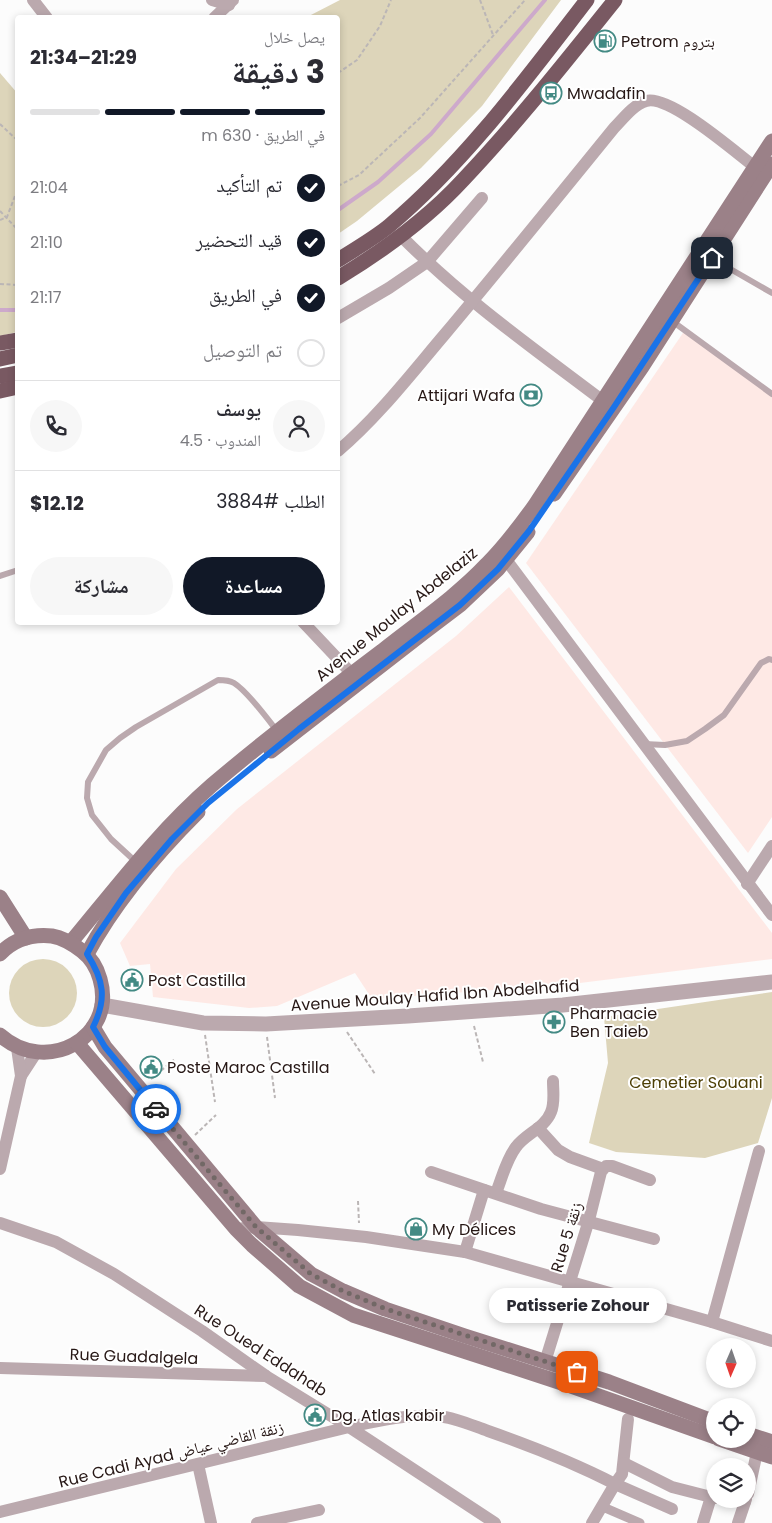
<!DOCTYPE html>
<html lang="ar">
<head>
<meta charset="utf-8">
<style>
	body { margin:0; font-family:Poppins,"Noto Naskh Arabic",sans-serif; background:#f7f7f7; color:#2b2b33; direction:rtl; height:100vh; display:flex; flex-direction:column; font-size:19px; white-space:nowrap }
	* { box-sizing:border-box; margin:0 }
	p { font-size:16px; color:#7c7c81 }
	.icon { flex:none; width:28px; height:28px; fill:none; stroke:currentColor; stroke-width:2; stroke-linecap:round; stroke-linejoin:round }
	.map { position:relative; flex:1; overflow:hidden; direction:ltr }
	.sheet { position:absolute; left:15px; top:15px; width:325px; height:610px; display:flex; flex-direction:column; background:#fff; border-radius:5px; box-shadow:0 2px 8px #0003; direction:rtl }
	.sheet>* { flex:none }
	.needle { width:32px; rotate:182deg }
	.buttons { position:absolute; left:706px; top:1338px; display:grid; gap:10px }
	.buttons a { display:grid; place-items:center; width:50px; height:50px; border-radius:50%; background:#fff; box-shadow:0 2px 8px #0003; font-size:25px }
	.pin { position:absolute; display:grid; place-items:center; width:42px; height:42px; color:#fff; margin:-21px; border-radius:10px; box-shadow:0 2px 8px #0006 }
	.courier { position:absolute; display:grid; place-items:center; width:50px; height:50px; margin:-25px; border:4px solid #1a73e8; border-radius:50%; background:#fff; color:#222; box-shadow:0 1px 6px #0007 }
	.bubble { position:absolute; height:35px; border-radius:18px; background:#fff; box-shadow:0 2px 8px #0003; font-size:16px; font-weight:700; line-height:35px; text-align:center; direction:rtl }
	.summary em { font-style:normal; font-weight:700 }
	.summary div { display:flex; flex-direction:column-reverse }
	.summary { display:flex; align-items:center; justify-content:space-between; height:85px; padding:0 15px }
	h1 { font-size:32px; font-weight:700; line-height:38px }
	.bar { display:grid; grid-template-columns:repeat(4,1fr); gap:8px 5px; align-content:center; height:60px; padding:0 15px }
	.bar i { height:6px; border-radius:4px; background:#e1e1e2 }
	.bar .active { background:#111827 }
	.bar p { grid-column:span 4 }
	.line { display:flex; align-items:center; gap:12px; padding:0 15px; border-top:1px solid #e1e1e2 }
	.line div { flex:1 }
	.round { display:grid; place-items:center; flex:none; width:52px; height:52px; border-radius:26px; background:#f7f7f7 }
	ol { padding:0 15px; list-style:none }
	li { display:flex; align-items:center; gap:15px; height:55px }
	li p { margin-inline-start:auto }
	li .icon { padding:5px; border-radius:50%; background:#111827; color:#fff; stroke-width:4 }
	li:last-child { color:#7c7c81 }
	li i { width:28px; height:28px; border:2px solid #e1e1e2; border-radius:50% }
	.action { display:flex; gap:10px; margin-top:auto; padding:10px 15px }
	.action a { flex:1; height:58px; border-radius:30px; background:#111827; color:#fff; font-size:20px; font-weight:700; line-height:58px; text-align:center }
	.action a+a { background:#f7f7f7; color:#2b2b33 }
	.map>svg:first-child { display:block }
	.built { fill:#fee9e5 }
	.green { fill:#ddd5ba }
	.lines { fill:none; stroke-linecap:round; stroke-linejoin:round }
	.stream { stroke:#cda9cb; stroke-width:4 }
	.path { stroke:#bbb6b6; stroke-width:2; stroke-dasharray:4 2.5; stroke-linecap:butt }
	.service { stroke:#bba9ae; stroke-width:6 }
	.pedestrian { stroke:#bba9ae; stroke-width:9 }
	.minor { stroke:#bba9ae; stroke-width:12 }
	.tertiary { stroke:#bba9ae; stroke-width:15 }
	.secondary { stroke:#9b8188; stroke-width:15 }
	.trunk { stroke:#795962; stroke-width:15 }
	.done { stroke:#726866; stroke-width:5; stroke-dasharray:0 9 }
	.route { stroke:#1a73e8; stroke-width:6 }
	.labels { text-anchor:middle; stroke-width:4; stroke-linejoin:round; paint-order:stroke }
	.poi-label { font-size:16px; fill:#271816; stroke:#fff; text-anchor:start }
	.street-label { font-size:16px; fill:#271816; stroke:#fff }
	.park-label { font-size:16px; fill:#4d3f05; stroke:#fff }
</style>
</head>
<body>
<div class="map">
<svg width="772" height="1523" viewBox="0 0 772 1523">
	<rect width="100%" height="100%" fill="#fcfcfc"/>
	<g class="built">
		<path d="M685,330l87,67v420l-24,36 -222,-290z"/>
		<path d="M509,587l263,346v26l-200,25 -200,15 -17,-26 -78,33 -28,2 -96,-11 -3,-33 -20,2 -10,-23 56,-74 61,-60 219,-173z"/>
	</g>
	<g class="green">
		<path d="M340,0h221l-79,106 -61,62 -64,53 -19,13v-216l-31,-1z"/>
		<path d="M0,73l18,21 -1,238 -17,4z"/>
		<circle cx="43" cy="993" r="34"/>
		<path d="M772,992v106l-14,45 -53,15 -89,-6 -27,-9 19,-80 -4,-46z"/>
	</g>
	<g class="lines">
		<g class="stream">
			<path d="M338,210l40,-28 53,-48 114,-134"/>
			<path d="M0,310h18"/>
		</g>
		<g class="path">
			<path d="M480,0l13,35"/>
			<path d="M338,73l19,-13 23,-34 11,-26"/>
			<path d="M0,124l18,17"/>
			<path d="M338,186l21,-11 61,-57 105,-118"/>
			<path d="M0,211l18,19"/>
			<path d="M0,220l7,-3 11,-29"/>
			<path d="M0,284l18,1"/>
			<path d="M474,1026l9,36"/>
			<path d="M347,1032l28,42"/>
			<path d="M205,1035l10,67"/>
			<path d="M267,1037l8,61"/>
			<path d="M151,1079l24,-20"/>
			<path d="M195,1135l21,-20"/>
			<path d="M358,1201l1,22"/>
		</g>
		<g class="service">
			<path d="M713,259l59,34"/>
			<path d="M672,321l100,73"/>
			<path d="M0,576l18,-6"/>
			<path d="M644,744l21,1 22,-4 18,-12 19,-14 37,-52 8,-4 3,1"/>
			<path d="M136,862l-25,-23 -19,-24 -5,-17 1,-16 18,-32 14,-12 16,-11 82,-47c5,0 11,0 16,3 13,8 33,35 43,48"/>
		</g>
		<path class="pedestrian" d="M603,1507l37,16"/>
		<g class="minor">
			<path d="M33,0l14,18"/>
			<path d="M212,0l17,5"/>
			<path d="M214,18l19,-18"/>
			<path d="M400,235c62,63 133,113 203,166l7,3"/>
			<path d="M338,318l51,-30 38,-26 55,-64"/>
			<path d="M338,451c40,-34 73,-77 107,-117 57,-68 113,-137 169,-206 9,-9 19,-23 32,-27 23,-7 89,51 109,66"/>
			<path d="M501,553l271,362"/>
			<path d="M303,622l49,52"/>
			<path d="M747,884l25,-38"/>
			<path d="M21,1076l15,-23"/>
			<path d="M538,1128l20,22 12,7 33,12"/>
			<path d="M0,1169l21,-93 -4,-28"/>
			<path d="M431,1172l110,37 113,30"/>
			<path d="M496,1193c6,-15 10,-33 20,-46 9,-13 29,-19 35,-35 4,-9 2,-21 2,-31"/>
			<path d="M0,1223l56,19 58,32 88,57 64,45 83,51 146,96"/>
			<path d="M236,1229l20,-2 42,3 68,7 99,15 247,70 60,19"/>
			<path d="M465,1252l19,-62"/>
			<path d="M712,1322l47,-171"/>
			<path d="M545,1362l44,-142 12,-48 5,-6h6l38,14"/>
			<path d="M0,1368l266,8"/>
			<path d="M628,1419l-6,55 -7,10 57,25"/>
			<path d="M624,1463l48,24 43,11"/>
			<path d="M198,1464l13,59"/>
			<path d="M748,1494l9,-42"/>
			<path d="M722,1499l23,3"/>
			<path d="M0,1512l349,-85c28,-6 58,-13 87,-11 18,1 35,9 52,15 43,15 86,32 127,53l-23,39"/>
			<path d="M257,1523l62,-13"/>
			<path d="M703,1523l8,-26"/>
			<path d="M738,1523l8,-24"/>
		</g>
		<path class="tertiary" d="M102,1005l101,18 63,1 142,-8 155,-11 209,-23"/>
		<g class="secondary">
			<path d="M554,494l88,-127 130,-203"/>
			<path d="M271,751l152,-118 37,-28 38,-36 30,-37"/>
			<path d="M0,897l26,41"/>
			<path d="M71,942c45,-54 88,-111 141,-157 55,-47 113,-91 170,-134 35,-28 74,-54 105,-87 18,-18 33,-38 48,-59l237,-364"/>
			<path d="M0,954c14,-15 32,-20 52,-18 12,2 21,8 30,15 9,7 15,17 18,28 17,59 -54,97 -100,56"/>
			<path d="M87,954c27,-50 70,-101 111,-142"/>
			<path d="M93,1027l12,20 151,180 55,47 32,17 42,18 80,27 144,46 106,40"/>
			<path d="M77,1043l159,186 16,16 47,41 54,29 212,69 150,53"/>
			<path d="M748,1434l24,8"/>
			<path d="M719,1439l53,18"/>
		</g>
		<g class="trunk">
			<path d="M338,260c17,-11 35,-21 51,-34 76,-64 137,-147 198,-226"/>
			<path d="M338,278c43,-26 90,-60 125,-98 54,-57 103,-119 152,-180"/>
			<path d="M0,343l18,-3"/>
			<path d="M0,359l18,-4"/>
			<path d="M0,376l18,-3"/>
			<path d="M0,391l18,-4"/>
		</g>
	</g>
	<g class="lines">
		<path class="done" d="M156,1109l100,118 55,47 32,17 43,18 191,63"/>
		<path class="route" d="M156,1109l-51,-62 -12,-20c14,-28 11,-47 -6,-73l9,-17 30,-44 46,-54 36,-36 91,-74 161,-124 38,-36 31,-38 85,-124 98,-149"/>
	</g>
	<defs>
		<g id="fuel-ring" transform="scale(1.125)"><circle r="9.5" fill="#fff" stroke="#438a84" stroke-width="1.5"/><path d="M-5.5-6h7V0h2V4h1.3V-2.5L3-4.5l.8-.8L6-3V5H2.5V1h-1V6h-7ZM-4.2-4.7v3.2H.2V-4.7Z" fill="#438a84"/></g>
		<g id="bus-ring" transform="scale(1.125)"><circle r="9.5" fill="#fff" stroke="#438a84" stroke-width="1.5"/><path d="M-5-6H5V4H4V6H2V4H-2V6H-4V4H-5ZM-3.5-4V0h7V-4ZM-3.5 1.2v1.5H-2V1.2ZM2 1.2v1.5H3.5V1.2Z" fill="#438a84"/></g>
		<g id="bank-ring" transform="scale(1.125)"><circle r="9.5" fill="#fff" stroke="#438a84" stroke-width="1.5"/><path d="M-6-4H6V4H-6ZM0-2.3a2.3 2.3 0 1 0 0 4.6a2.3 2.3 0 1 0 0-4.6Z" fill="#438a84"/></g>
		<g id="civic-ring" transform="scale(1.125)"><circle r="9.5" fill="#fff" stroke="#438a84" stroke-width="1.5"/><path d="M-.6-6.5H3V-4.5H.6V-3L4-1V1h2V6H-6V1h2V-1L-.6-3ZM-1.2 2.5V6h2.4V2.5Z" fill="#438a84"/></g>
		<g id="pharmacy-ring" transform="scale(1.125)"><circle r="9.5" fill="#fff" stroke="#438a84" stroke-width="1.5"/><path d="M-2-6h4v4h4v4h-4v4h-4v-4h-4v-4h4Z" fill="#438a84"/></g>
		<g id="shop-ring" transform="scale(1.125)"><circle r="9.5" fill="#fff" stroke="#438a84" stroke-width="1.5"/><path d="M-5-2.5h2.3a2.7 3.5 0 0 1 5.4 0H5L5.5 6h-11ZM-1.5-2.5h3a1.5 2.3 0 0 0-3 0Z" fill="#438a84"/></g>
	</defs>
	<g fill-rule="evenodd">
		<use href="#fuel-ring" x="605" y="41"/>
		<use href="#bus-ring" x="551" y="93"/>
		<use href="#bank-ring" x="531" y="395"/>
		<use href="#civic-ring" x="132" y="980"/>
		<use href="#pharmacy-ring" x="554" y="1022"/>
		<use href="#civic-ring" x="151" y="1067"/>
		<use href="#shop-ring" x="416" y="1229"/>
		<use href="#civic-ring" x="315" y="1415"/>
	</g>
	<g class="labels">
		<g class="poi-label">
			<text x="621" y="47">Petrom بتروم</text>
			<text x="567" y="99">Mwadafin</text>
			<text x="515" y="401" text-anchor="end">Attijari Wafa</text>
			<text x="148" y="986">Post Castilla</text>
			<text x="570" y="1019">Pharmacie<tspan x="570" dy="18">Ben Taieb</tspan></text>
			<text x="167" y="1073">Poste Maroc Castilla</text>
			<text x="432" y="1235">My Délices</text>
			<text x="331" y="1421">Dg. Atlas kabir</text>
		</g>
		<g class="street-label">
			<text transform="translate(396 614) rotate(-39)" y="6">Avenue Moulay Abdelaziz</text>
			<text transform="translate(435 995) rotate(-4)" y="6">Avenue Moulay Hafid Ibn Abdelhafid</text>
			<text transform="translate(566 1237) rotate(-73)" y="6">Rue 5 زنقة</text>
			<text transform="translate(261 1350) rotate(33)" y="6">Rue Oued Eddahab</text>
			<text transform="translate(134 1356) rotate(2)" y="6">Rue Guadalgela</text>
			<text transform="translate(171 1454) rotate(-14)" y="6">Rue Cadi Ayad زنقة القاضي عياض</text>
		</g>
		<g class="park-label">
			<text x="696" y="1088">Cemetier Souani</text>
		</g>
	</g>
</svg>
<div class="buttons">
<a><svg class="needle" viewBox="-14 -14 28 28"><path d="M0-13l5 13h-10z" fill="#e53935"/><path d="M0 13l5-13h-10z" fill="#7c7c81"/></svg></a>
<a><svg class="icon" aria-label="locate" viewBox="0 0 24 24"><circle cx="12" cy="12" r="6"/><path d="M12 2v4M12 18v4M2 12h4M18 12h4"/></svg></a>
<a><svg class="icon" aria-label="layers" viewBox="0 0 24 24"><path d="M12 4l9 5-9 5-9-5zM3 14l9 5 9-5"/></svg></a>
</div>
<div class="pin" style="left:577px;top:1372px;background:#ea580c"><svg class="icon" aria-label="bag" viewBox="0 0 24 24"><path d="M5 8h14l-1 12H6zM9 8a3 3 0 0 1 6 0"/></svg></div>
<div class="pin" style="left:712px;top:258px;background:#1f2937"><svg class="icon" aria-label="home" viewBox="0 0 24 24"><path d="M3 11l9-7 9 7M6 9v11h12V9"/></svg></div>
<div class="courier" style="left:156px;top:1109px"><svg class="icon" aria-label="car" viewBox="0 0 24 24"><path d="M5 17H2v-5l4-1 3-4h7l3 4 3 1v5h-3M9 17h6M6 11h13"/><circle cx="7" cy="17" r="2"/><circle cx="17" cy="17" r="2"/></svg></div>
<div class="bubble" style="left:489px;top:1288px;width:178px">Patisserie Zohour</div>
<section class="sheet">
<div class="summary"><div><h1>3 دقيقة</h1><p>يصل خلال</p></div><em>21:29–21:34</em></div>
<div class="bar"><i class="active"></i><i class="active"></i><i class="active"></i><i></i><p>في الطريق · 630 m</p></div>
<ol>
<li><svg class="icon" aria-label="check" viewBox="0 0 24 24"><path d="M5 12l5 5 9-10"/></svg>تم التأكيد<p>21:04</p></li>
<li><svg class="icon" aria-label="check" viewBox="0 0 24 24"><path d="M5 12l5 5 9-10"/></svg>قيد التحضير<p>21:10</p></li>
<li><svg class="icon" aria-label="check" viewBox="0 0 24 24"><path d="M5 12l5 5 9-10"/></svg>في الطريق<p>21:17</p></li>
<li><i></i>تم التوصيل</li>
</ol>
<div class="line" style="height:90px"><a class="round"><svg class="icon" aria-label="person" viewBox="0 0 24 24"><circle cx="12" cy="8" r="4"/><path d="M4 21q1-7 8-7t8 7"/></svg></a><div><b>يوسف</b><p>المندوب · 4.5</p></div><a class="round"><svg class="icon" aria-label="phone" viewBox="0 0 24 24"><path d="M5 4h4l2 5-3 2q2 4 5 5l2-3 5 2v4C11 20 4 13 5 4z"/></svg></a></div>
<div class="line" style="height:65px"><div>الطلب #3884</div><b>$12.12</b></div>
<div class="action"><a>مساعدة</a><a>مشاركة</a></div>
</section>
</div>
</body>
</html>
